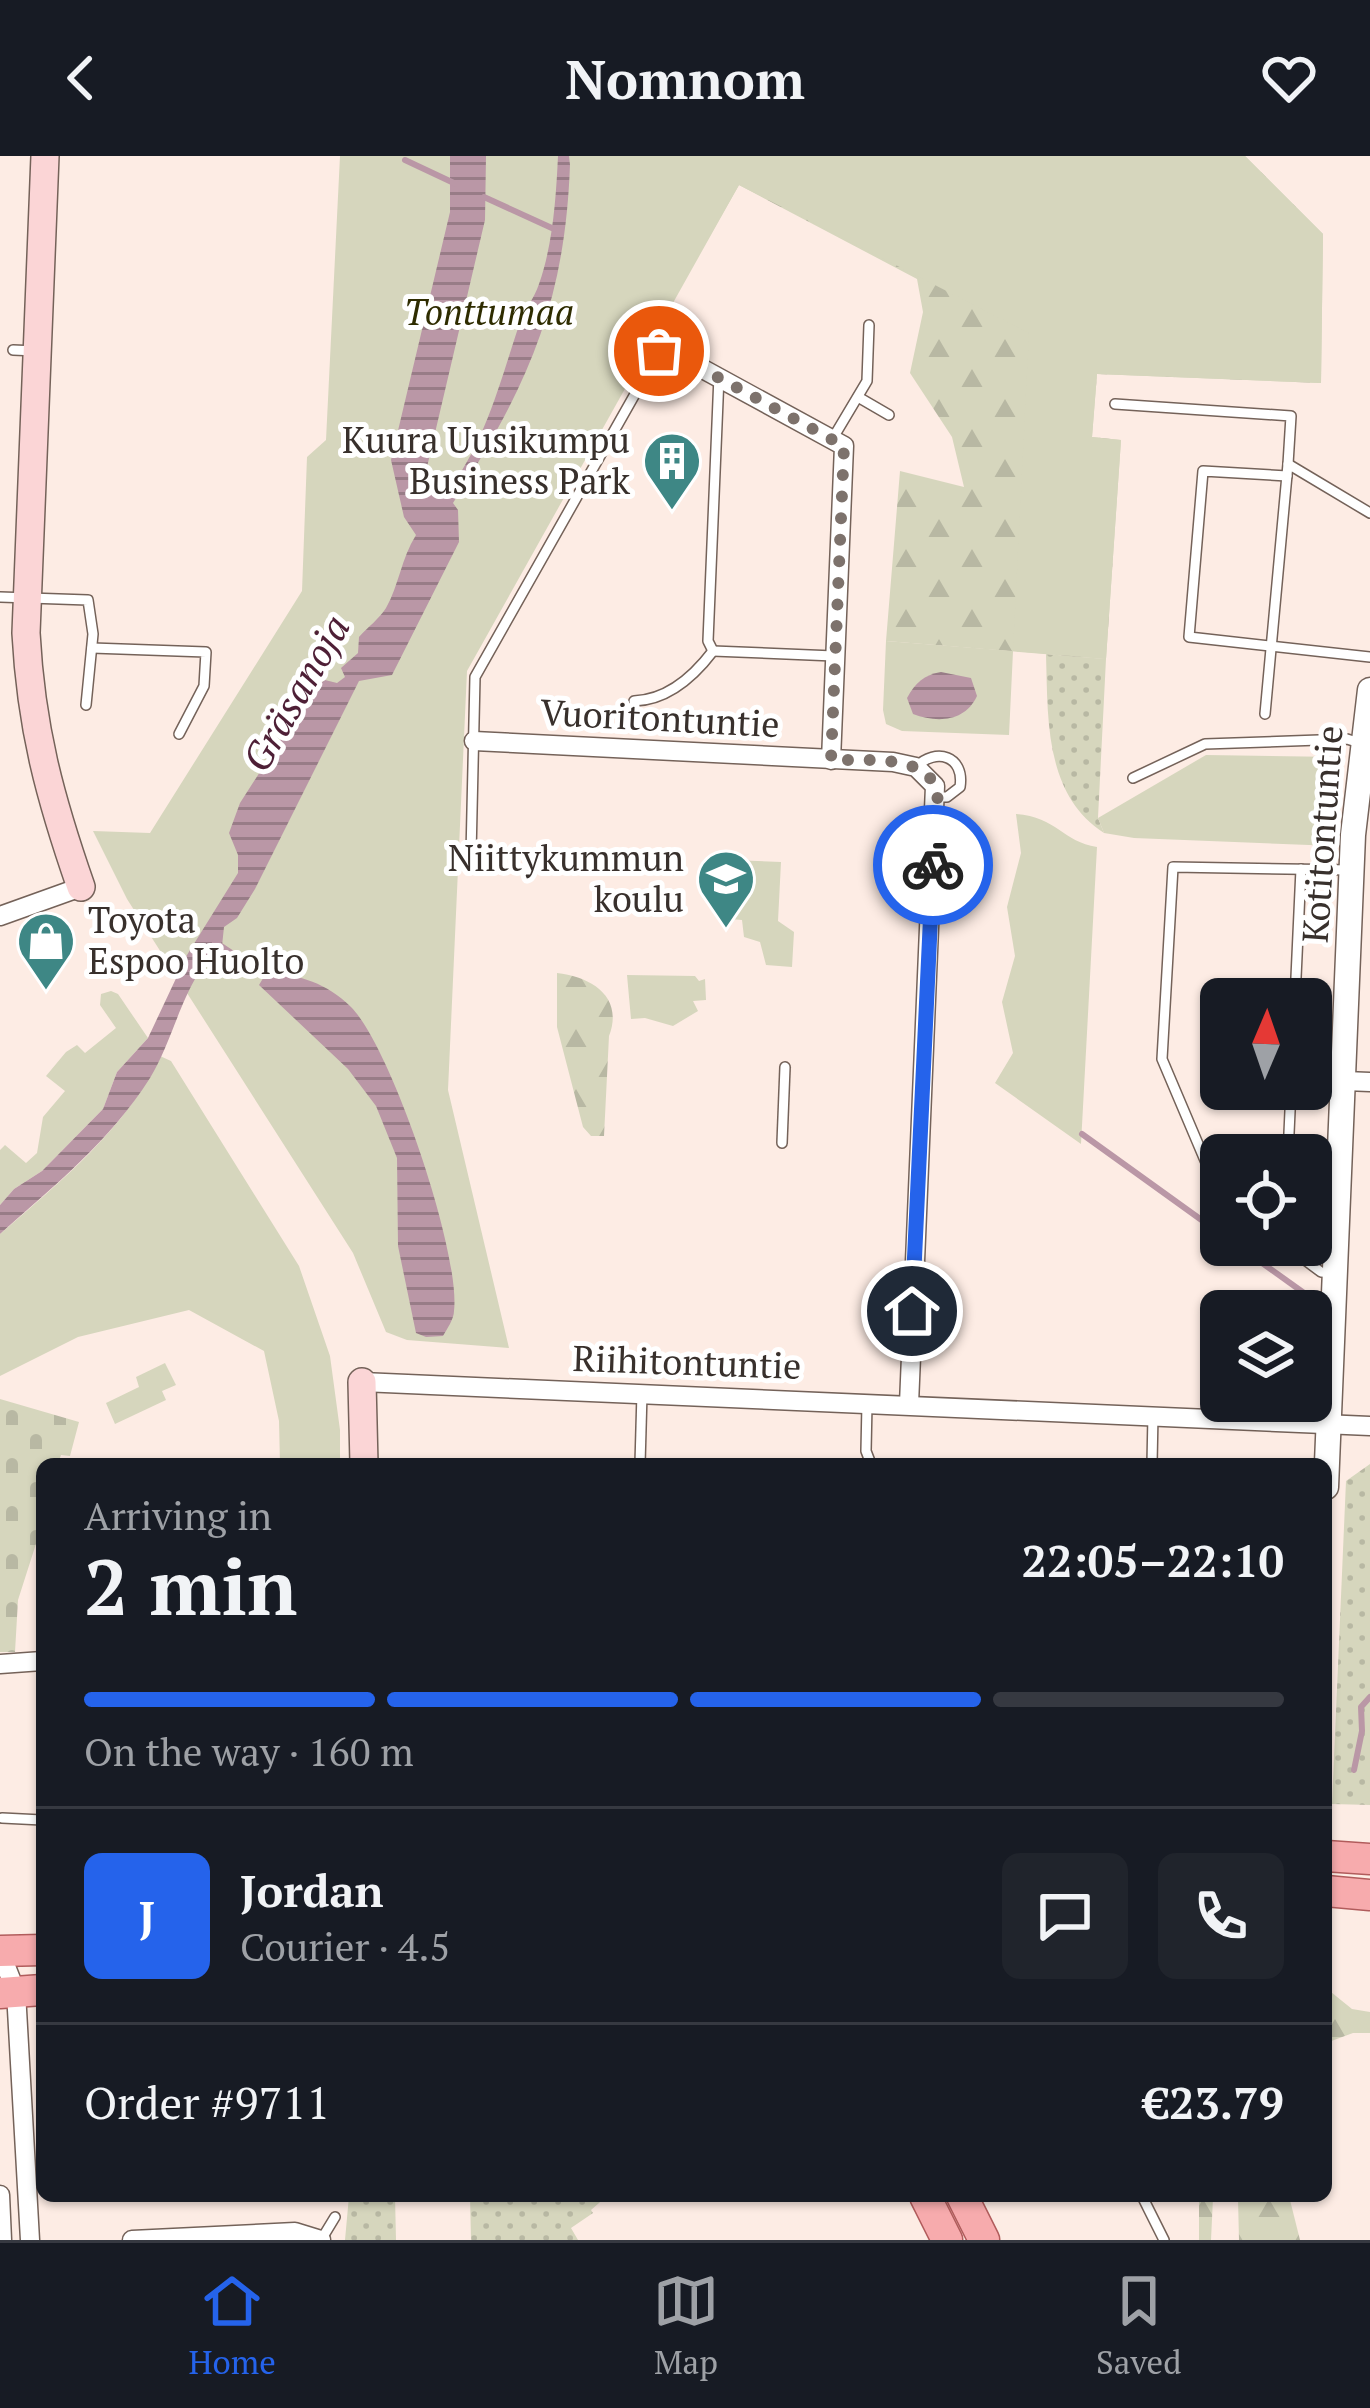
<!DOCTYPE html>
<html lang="en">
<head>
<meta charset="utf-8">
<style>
	body { margin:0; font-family:"PT Serif",serif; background:#20242c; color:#f1f3f6; height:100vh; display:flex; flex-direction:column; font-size:45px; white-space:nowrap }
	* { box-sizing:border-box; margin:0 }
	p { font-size:39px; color:#9ea1a6 }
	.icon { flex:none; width:66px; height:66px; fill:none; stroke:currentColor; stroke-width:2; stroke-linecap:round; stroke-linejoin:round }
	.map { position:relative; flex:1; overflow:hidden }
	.panel { position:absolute; left:36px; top:1302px; width:1296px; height:744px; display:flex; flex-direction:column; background:#171b24; border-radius:18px; box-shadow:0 3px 9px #0004 }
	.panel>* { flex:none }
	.needle { width:78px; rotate:2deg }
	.fabs { position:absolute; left:1200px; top:822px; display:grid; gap:24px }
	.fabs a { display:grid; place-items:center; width:132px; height:132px; border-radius:18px; background:#171b24; box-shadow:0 3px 9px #0004; font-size:60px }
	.pin { position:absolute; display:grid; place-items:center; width:102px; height:102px; color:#fff; margin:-51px; border:6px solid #fff; border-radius:50%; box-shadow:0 3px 12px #0007 }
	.courier { position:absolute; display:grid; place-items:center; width:120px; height:120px; margin:-60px; border:9px solid #2563eb; border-radius:50%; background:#fff; color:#222; box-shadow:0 3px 15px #0007 }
	.headline em { font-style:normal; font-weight:700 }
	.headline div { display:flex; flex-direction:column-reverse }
	.headline { display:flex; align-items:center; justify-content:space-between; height:204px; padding:0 48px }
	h1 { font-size:78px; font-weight:700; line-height:90px }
	.bar { display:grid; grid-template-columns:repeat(4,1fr); gap:18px 12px; align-content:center; height:144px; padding:0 48px }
	.bar i { height:15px; border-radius:9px; background:#363941 }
	.bar .active { background:#2563eb }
	.bar p { grid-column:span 4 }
	.line { display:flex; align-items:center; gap:30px; padding:0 48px; border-top:3px solid #363941 }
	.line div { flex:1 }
	.round { display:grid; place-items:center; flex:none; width:126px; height:126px; border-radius:18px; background:#20242c }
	header { display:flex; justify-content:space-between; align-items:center; height:156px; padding:0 48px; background:#171b24; font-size:54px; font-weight:700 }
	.dock { display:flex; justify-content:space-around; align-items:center; height:168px; border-top:3px solid #363941; background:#171b24; font-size:33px; color:#9ea1a6 }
	.dock a { display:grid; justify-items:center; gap:6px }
	.dock .active { color:#2563eb }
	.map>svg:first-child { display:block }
	.grass { fill:url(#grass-dots) }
	.forest { fill:url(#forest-firs) }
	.cemetery { fill:url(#cemetery-stones) }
	.park { fill:#d6d6bd }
	.water { fill:url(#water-rules) }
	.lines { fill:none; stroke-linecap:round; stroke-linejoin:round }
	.stream { stroke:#ba97a6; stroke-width:6 }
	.service-casing { stroke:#746259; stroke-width:12 }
	.minor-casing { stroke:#746259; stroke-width:21 }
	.tertiary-casing { stroke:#746259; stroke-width:27 }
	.secondary-casing { stroke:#746259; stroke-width:30 }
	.primary-casing { stroke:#b15c5c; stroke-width:33 }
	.service { stroke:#fff; stroke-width:9 }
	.minor { stroke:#fff; stroke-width:18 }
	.tertiary { stroke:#fff; stroke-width:24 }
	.secondary { stroke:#fbd5d6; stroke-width:27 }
	.primary { stroke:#f7abad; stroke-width:30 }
	.done { stroke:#7d726c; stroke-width:12; stroke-dasharray:0 21.6 }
	.route { stroke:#2563eb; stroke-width:15 }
	.labels { text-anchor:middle; stroke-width:10; stroke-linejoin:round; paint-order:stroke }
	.park-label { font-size:36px; font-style:italic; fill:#2e2c00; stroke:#fff }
	.poi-label { font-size:36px; fill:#38302c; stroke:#fff; text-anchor:end }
	.street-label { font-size:36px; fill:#38302c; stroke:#fff }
	.water-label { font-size:39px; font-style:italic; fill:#4e1f36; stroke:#fff }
</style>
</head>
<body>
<header><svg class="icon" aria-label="back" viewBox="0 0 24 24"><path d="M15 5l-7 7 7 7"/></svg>Nomnom<svg class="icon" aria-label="heart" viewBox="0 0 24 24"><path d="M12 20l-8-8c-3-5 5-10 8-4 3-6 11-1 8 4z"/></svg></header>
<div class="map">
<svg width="1370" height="2084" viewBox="0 0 1370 2084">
	<defs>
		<pattern id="grass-dots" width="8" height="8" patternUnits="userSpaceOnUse" patternTransform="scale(3)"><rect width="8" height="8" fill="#d6d6bd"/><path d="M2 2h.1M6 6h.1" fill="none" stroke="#b8b8a3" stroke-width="1.8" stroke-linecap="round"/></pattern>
		<pattern id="forest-firs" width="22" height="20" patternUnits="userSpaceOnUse" patternTransform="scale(3)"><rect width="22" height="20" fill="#d6d6bd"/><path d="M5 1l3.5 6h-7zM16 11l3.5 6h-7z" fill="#b8b8a3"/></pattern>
		<pattern id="cemetery-stones" width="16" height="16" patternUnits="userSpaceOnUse" patternTransform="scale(3)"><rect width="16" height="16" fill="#d6d6bd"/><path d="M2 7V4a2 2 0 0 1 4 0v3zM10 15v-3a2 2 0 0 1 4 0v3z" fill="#b8b8a3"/></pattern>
		<pattern id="water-rules" width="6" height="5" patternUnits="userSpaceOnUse" patternTransform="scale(3)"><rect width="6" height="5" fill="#ba97a6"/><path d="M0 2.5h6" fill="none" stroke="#987c87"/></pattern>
	</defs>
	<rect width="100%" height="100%" fill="#fdece4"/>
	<g class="grass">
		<path d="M1046,498l60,5 -8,159 6,15c-60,-39 -56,-115 -58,-179z"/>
		<path d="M1370,1308v341l-38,-1 14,-323z"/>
		<path d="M349,2040h46l1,44h-51z"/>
		<path d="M470,2040h137l-16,14 2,3 -22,15 7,12h-107z"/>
	</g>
	<g class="forest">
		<path d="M1245,0l78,78 -2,149 -224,-9 -5,63 29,3 -15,219 -220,-18 14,-170 64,16 -12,-50 -42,-64 13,-61 -6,-33 -178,-94 -264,461 95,-481z"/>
		<path d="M557,817c35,4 67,24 52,63l-5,100h-13l-8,-9 -26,-100z"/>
		<path d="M1326,1832l26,21 18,3v21h-17l-27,10z"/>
		<path d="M1184,2040h105l11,44h-61l-1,-41 -25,-1 -2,42h-12v-41z"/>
	</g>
	<path class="cemetery" d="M0,1243l79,23 -9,34 -9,-1 -3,9h-16v61l-24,75 -3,52h-15z"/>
	<g class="park">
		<path d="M340,0h905l78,78 -2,149 -224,-9 -5,63 29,3 -15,219 -93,-8 -4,84 -107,-4 -16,-7 -3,-14 3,-69 127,10 16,-318 -290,-148 -272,486 -19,419 61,258 -102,-8 -21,-8 -33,-79 -226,-354 -34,-68 57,2 152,-242 5,-134 19,-17z"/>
		<path d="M1206,599l133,2 -4,89 -201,-8 -30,-5 -6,-15z"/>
		<path d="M1016,658c41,3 47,28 81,33l-16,297 -86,-61 18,-30 -11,-51 13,-46 -8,-49 14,-54z"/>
		<path d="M705,703l76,3 -3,59 16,11 -2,35 -26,-2 -6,-23 -16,-5 -2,-17 -25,-2 1,-24 -14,-1z"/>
		<path d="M627,819l68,1 4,5 6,-2 1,21 -13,1 5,10 -25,15 -28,-8 -14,1z"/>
		<path d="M111,835l7,3 30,44 -31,34 -14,37 -61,62 -28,18 -14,16v-55l5,-5 21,18 11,-10 6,-36 22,-26 -19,-15 20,-24 11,-7 8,8 31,-25 -16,-23 1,-11z"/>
		<path d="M160,900l11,5 128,205 31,90 10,74v34h-60l-1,-43 -15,-70 -75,-41 -111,27 -78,39v-142c59,-51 127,-106 160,-178z"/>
		<path d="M165,1207l11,22 -14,6 4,9 -51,24 -9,-21 33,-16 -3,-10z"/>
	</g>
	<g class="water">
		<path d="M450,0h36l-1,64 -58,247 18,27c39,-47 55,-112 74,-169 5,-14 15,-26 20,-41 14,-40 17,-86 19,-128h11l1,9c-5,140 -43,222 -117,338l5,7 1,32 -67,133 -33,6 -104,208 -18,29 -13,9 -2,19c-38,30 -47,92 -72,132 -39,62 -96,108 -150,156v-29l14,-16 28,-18 61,-62 14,-37 31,-34 39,-83 51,-82v-18l-9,-22 11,-30 73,-114 12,-9 12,3 8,-6 -4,-9 17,-15 1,-16c9,-10 20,-18 27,-29 13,-23 15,-49 30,-73l-12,-18 -13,-57 59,-248z"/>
		<path d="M941,516l30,6 6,18c-12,26 -40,27 -64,18l-6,-16c8,-15 17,-23 34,-26z"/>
		<path d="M268,814c33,7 58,12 83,37 40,40 110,246 103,304 0,8 -7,18 -11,25l-17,1 -10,-4 -18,-87 -1,-88 -21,-52 -28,-37 -89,-84z"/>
	</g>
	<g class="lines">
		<g class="stream">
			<path d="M405,4l51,24"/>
			<path d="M484,41l70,32"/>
			<path d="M215,786l27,18"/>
			<path d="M1082,978l139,100"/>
			<path d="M1237,1089l74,53"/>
			<path d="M1354,1614l8,-39 -1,-24 9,-10"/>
		</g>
		<g class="service-casing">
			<g id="service">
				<path d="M13,194l23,1"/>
				<path d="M858,241l31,18"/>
				<path d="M1115,248l176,12 -3,48"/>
				<path d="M833,282l34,-57 2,-56"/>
				<path d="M1287,320l-84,-5 -14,166 181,20"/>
				<path d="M0,441l88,3 5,34 -7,71"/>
				<path d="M92,492l114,4 -2,34 -25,48"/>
				<path d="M713,495l-5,-10 11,-265"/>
				<path d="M713,495l121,5"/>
				<path d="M634,545c34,-1 60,-25 79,-50"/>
				<path d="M1265,558l23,-250 82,49"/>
				<path d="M916,611c20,-20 49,-11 44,20l-13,10h-11"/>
				<path d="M1133,622l72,-34 142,-5 13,4"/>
				<path d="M471,699l4,-178 203,-359"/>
				<path d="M1295,843l6,-130"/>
				<path d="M782,987l3,-76"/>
				<path d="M1288,999l3,-66"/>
				<path d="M1221,1042l-59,-139 11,-192 178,3"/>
				<path d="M1285,1089l36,27 14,1"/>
				<path d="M867,1248l-1,47 5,13"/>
				<path d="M640,1308l2,-71"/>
				<path d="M1152,1308l1,-49"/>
				<path d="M2,1662l40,2"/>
				<path d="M1142,2040l22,44"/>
				<path d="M321,2084l14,-23"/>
			</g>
		</g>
		<g class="minor-casing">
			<g id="minor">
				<path d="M659,195l20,5 165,90 -13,314"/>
				<path d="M474,585l419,21 23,5 19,19 -26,618"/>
				<path d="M0,760l81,-29"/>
				<path d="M1345,925l25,1"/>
				<path d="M362,1226l1008,44"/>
				<path d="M0,1508l42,-3"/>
				<path d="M0,1795l16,41 14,248"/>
				<path d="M0,2039l2,45"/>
				<path d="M132,2084l163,-8 26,8"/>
			</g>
		</g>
		<g class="tertiary-casing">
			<path id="tertiary" d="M1326,1331l27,-652 17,-145"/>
		</g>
		<g class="secondary-casing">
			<g id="secondary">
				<path d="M45,0l-19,477c5,95 24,165 55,254"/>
				<path d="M362,1226l2,82"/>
			</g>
		</g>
		<g class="primary-casing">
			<g id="primary">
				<path d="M1326,1700l44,3"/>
				<path d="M1326,1735l44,4"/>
				<path d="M0,1795l42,-1"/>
				<path d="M0,1837l42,-3"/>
				<path d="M925,2040l22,44"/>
				<path d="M962,2040l22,44"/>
			</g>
		</g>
		<use href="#service" class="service"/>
		<use href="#minor" class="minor"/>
		<use href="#tertiary" class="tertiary"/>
		<use href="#secondary" class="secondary"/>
		<use href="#primary" class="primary"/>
	</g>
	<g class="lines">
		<path class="done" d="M659,195l20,5 165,90 -13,314c29,1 94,-7 105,29 5,17 -2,57 -3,76"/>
		<path class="route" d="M912,1155l21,-446"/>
	</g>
	<defs>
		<g id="building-pin" transform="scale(3)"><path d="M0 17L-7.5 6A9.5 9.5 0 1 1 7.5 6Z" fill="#3e8785" stroke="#fff"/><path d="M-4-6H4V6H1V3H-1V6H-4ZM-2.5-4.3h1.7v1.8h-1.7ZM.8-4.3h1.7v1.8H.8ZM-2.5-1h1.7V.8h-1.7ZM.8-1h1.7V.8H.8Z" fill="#fff"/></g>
		<g id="school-pin" transform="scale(3)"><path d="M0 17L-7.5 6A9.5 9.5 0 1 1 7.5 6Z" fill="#3e8785" stroke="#fff"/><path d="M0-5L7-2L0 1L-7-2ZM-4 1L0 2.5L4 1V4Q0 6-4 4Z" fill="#fff"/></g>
		<g id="shop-pin" transform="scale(3)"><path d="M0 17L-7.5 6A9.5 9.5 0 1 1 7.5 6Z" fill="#3e8785" stroke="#fff"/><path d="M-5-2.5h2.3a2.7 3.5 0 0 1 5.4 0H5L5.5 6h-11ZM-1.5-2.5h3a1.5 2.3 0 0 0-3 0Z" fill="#fff"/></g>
	</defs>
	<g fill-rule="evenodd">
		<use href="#building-pin" x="672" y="305"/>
		<use href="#school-pin" x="726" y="723"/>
		<use href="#shop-pin" x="46" y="785"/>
	</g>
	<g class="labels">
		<g class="park-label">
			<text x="489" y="169">Tonttumaa</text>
		</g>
		<g class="poi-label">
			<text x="630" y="297">Kuura Uusikumpu<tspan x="630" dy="41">Business Park</tspan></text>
			<text x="684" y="715">Niittykummun<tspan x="684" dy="41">koulu</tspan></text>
			<text x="88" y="777" text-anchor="start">Toyota<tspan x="88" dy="41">Espoo Huolto</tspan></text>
		</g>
		<g class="street-label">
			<text transform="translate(660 562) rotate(3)" y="13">Vuoritontuntie</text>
			<text transform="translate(1322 678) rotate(-86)" y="13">Kotitontuntie</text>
			<text transform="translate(687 1206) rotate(2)" y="13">Riihitontuntie</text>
		</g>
		<g class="water-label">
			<text transform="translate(296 537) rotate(-60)" y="14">Gräsanoja</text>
		</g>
	</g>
</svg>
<div class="fabs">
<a><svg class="needle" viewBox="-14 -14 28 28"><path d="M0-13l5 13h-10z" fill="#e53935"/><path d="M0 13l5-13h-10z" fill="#9ea1a6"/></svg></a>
<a><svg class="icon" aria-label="locate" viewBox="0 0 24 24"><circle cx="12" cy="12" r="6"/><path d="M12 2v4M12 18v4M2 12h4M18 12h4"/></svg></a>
<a><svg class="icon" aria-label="layers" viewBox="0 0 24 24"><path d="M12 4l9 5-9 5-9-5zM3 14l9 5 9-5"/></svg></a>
</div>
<div class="pin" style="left:659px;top:195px;background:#ea580c"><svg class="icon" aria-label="bag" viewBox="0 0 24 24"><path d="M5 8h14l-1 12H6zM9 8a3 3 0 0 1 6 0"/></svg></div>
<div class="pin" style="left:912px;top:1155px;background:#1f2937"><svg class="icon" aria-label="home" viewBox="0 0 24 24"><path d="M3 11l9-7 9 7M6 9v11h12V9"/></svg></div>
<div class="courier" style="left:933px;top:709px"><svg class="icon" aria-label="bike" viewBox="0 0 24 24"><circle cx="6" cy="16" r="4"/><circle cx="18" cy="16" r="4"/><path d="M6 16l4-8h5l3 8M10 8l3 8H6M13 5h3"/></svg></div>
<section class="panel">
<div class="headline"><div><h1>2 min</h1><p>Arriving in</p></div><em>22:05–22:10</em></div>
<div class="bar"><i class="active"></i><i class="active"></i><i class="active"></i><i></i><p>On the way · 160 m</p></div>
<div class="line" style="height:216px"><b class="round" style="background:#2563eb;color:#fff">J</b><div><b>Jordan</b><p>Courier · 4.5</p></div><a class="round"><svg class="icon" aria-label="chat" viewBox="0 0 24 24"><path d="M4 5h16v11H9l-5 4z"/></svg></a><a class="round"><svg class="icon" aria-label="phone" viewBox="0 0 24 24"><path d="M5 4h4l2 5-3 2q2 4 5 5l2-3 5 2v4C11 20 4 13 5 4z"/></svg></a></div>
<div class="line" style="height:156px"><div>Order #9711</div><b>€23.79</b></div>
</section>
</div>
<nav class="dock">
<a class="active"><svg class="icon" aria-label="home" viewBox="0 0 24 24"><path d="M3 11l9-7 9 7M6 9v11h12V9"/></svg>Home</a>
<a><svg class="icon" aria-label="map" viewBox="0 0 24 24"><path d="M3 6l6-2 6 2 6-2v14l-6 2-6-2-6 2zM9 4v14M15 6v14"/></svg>Map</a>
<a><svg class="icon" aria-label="saved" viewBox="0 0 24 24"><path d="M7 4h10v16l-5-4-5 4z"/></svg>Saved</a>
</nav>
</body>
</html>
